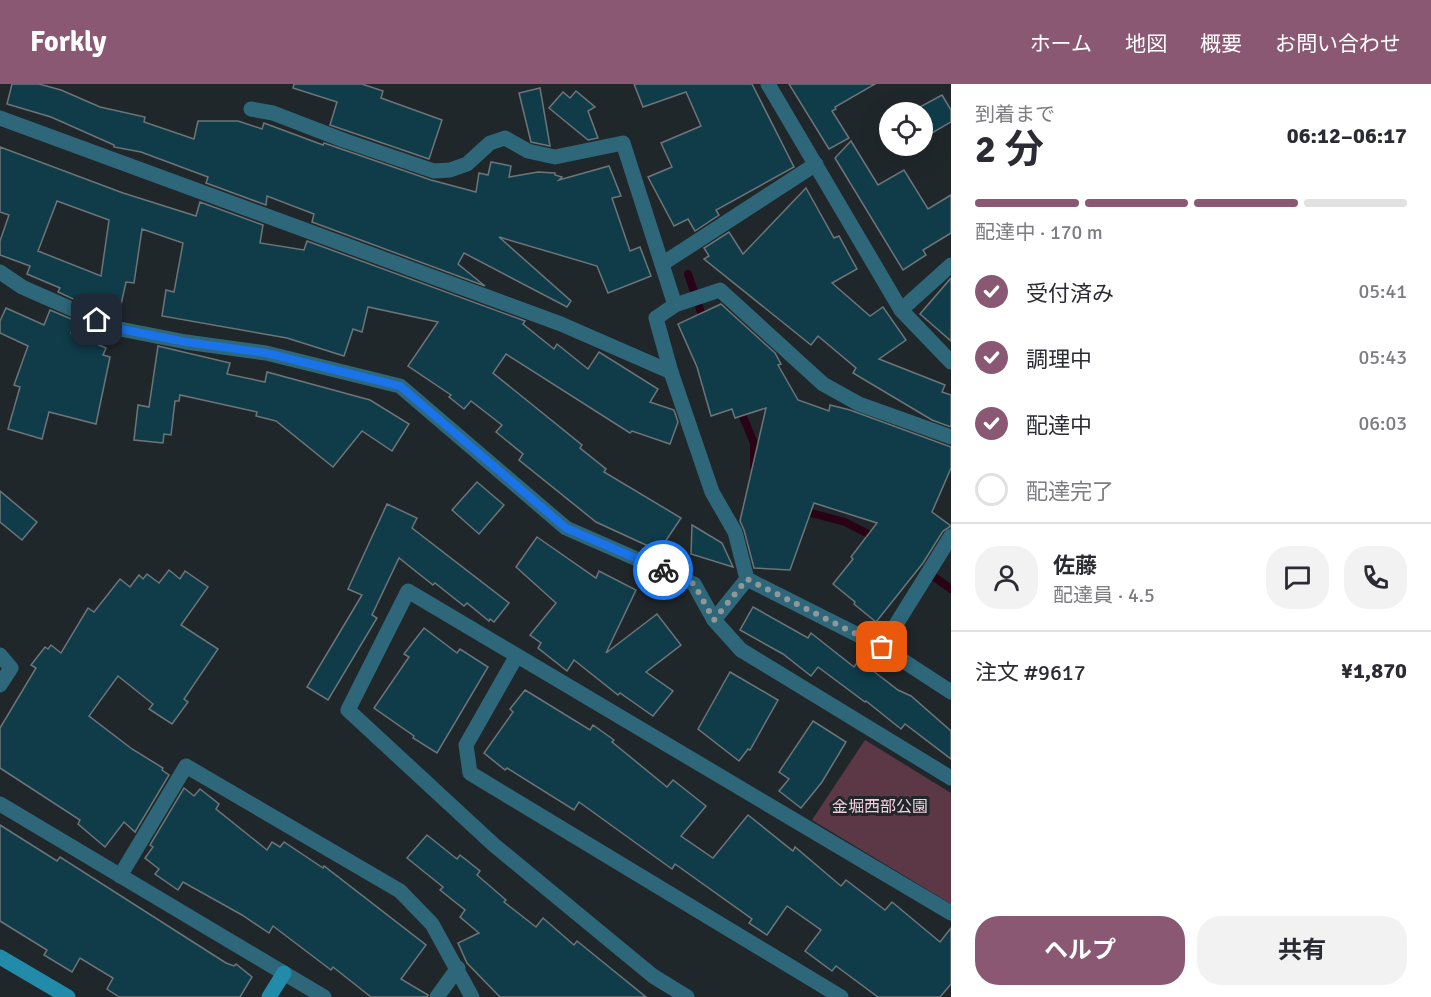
<!DOCTYPE html>
<html lang="ja">
<head>
<meta charset="utf-8">
<style>
	body { margin:0; font-family:Signika,"Noto Sans JP",sans-serif; background:#f2f2f3; color:#2b2b33; height:100vh; display:flex; flex-direction:column; font-size:22px; white-space:nowrap }
	* { box-sizing:border-box; margin:0 }
	p { font-size:20px; color:#7c7c81 }
	.icon { flex:none; width:33px; height:33px; fill:none; stroke:currentColor; stroke-width:2; stroke-linecap:round; stroke-linejoin:round }
	.map { position:relative; flex:1; overflow:hidden }
	.panel { display:flex; flex-direction:column; background:#fff; width:480px }
	.panel>* { flex:none }
	.controls { position:absolute; left:879px; top:18px; display:grid; gap:12px }
	.controls a { display:grid; place-items:center; width:54px; height:54px; border-radius:50%; background:#fff; box-shadow:0 6px 24px #0002; font-size:30px }
	.pin { position:absolute; display:grid; place-items:center; width:51px; height:51px; color:#fff; margin:-26px; border-radius:12px; box-shadow:0 3px 9px #0006 }
	.courier { position:absolute; display:grid; place-items:center; width:60px; height:60px; margin:-30px; border:4px solid #1a73e8; border-radius:50%; background:#fff; color:#222; box-shadow:0 2px 8px #0007 }
	.head em { font-style:normal; font-weight:700 }
	.head div { display:flex; flex-direction:column-reverse }
	.head { display:flex; align-items:center; justify-content:space-between; height:102px; padding:0 24px }
	h1 { font-size:39px; font-weight:700; line-height:45px }
	.bar { display:grid; grid-template-columns:repeat(4,1fr); gap:9px 6px; align-content:center; height:72px; padding:0 24px }
	.bar i { height:8px; border-radius:4px; background:#e1e1e2 }
	.bar .on { background:#8a5872 }
	.bar p { grid-column:span 4 }
	.line { display:flex; align-items:center; gap:15px; padding:0 24px; border-top:2px solid #e1e1e2 }
	.line div { flex:1 }
	.round { display:grid; place-items:center; flex:none; width:63px; height:63px; border-radius:24px; background:#f2f2f3 }
	ol { padding:0 24px; list-style:none }
	li { display:flex; align-items:center; gap:18px; height:66px }
	li p { margin-inline-start:auto }
	li .icon { padding:6px; border-radius:50%; background:#8a5872; color:#fff; stroke-width:4 }
	li:last-child { color:#7c7c81 }
	li i { width:33px; height:33px; border:3px solid #e1e1e2; border-radius:50% }
	.primary-button { display:flex; gap:12px; margin-top:auto; padding:12px 24px }
	.primary-button a { flex:1; height:69px; border-radius:24px; background:#8a5872; color:#fff; font-size:24px; font-weight:700; line-height:69px; text-align:center }
	.primary-button a+a { background:#f2f2f3; color:#2b2b33 }
	header { display:flex; align-items:center; gap:36px; box-sizing:border-box; height:84px; padding:0 30px; background:#8a5872; color:#fff }
	header strong { font-size:28px }
	nav { display:flex; gap:33px; margin-inline-start:auto; font-size:21px }
	main { display:flex; flex:1; min-height:0 }
	.map>svg:first-child { display:block }
	.green { fill:#5c3847 }
	.lines { fill:none; stroke-linecap:round; stroke-linejoin:round }
	.stream { stroke:#280215; stroke-width:8 }
	.building { fill:#103c4a; stroke:#6c7578; stroke-width:1.5; fill-rule:evenodd }
	.street { stroke:#2e677a; stroke-width:15 }
	.secondary { stroke:#238baa; stroke-width:15 }
	.done { stroke:#92979a; stroke-width:6; stroke-dasharray:0 10.8 }
	.route { stroke:#1a73e8; stroke-width:8 }
	.labels { text-anchor:middle; stroke-width:6; stroke-linejoin:round; paint-order:stroke }
	.park-label { font-size:16px; fill:#f5cfdd; stroke:#20272a }
</style>
</head>
<body>
<header>
<strong>Forkly</strong>
<nav><a>ホーム</a><a>地図</a><a>概要</a><a>お問い合わせ</a></nav>
</header>
<main>
<div class="map">
<svg width="951" height="913" viewBox="0 0 951 913">
	<rect width="100%" height="100%" fill="#20272a"/>
	<path class="green" d="M865,656l86,53v111l-139,-84z"/>
	<g class="lines">
		<g class="stream">
			<path d="M688,190l16,47"/>
			<path d="M739,323l15,36v24"/>
			<path d="M803,427l42,11 31,16"/>
			<path d="M926,487l25,18"/>
		</g>
	</g>
	<g class="building">
		<path d="M12,0h27l22,6 39,17 45,10 -1,5 50,17 4,-18h40l24,8 2,-6 59,22 1,-2 107,37 45,12 3,-19 9,2 3,-13 20,4 -2,11 29,-5 17,1v2l7,2 -3,3 50,-14 12,30 -9,2 18,53 10,-4 11,29 -43,17 -11,-27 -98,-29 72,64 -4,6 -103,-54 -6,11 27,22 -173,-64 2,-8 -47,-18 -1,9 -60,-22 2,-6 -67,-25 -27,-5v-2l-63,-28 -44,-13z"/>
		<path d="M294,0h68l21,7 -2,7 61,22 -13,39 -99,-34 7,-23 -44,-14z"/>
		<path d="M634,0h118l42,83 -78,43 3,5 -24,16 -7,-12 -14,7 -26,-49 24,-10 -11,-24 40,-17 -15,-34 -43,15z"/>
		<path d="M789,0h86l-40,23 1,2 -4,2 17,27 -20,11z"/>
		<path d="M540,4l10,58 -19,-4 -12,-49z"/>
		<path d="M576,7l19,16 -7,4 10,27 -10,2 -39,-32 14,-16 7,6z"/>
		<path d="M942,11l9,15v12l-19,11 -10,-17v-4h-2l-2,-4z"/>
		<path d="M851,57l27,44 26,-15 24,39 23,-14v38l-28,17 3,5 -23,15 -68,-112z"/>
		<path d="M0,63l123,46 73,23 4,-14 63,23 -3,18 44,7 3,-9 218,80 -2,3 31,25 3,-5 31,25 11,-17 59,37 -8,13 24,8 4,12 -8,22 -38,-13 -2,2 -124,-79 -13,19 89,72 -2,3 26,21 -2,3 77,46 -22,33 -63,-29 -77,-62 4,-6 -27,-22 6,-7 -31,-24 -7,8 -15,-12 2,-2 -43,-29 30,-44 -70,-15 -6,25 -9,-3 -9,27 -57,-18 -125,-22 4,-26 8,2 9,-49 -41,-14 -8,54 -8,-1 -6,27 -34,-10 -2,5 -26,-12 2,-4 -33,-14 3,-8 -30,-11v-14l9,-26 -9,-3zM57,117l52,19 -8,56 -63,-25z"/>
		<path d="M806,104l28,50 5,-2 18,33 -25,14 38,33 13,-9 23,33 -27,19 66,26 -3,7 9,3v32l-19,-7 -79,-47 3,-5 -38,-32 -7,9 -107,-86 5,-3 -5,-8 25,-16 14,22z"/>
		<path d="M951,194v63l-31,-27z"/>
		<path d="M721,220l54,49 6,11 -3,1 20,35 31,11 1,-6 20,5 101,37v21l-19,44 19,14 -8,5 -20,32 -47,59 -22,-18 1,-2 -22,-18 20,-25 -2,-2 26,-34 -63,-20 -24,67 -36,-2 -10,-38 -4,-9 26,-113 -31,10 -3,-9 -21,7 -14,-49 -19,-43z"/>
		<path d="M6,224l38,17 6,-15 26,11 -5,12 35,15 -3,7 7,2 -14,67 -47,-12 -7,27 -34,-10 12,-42 -6,-2 14,-39 -28,-13v-12z"/>
		<path d="M158,262l72,17 -3,11 38,8 2,-10 103,28 39,24 -17,27 -30,-20 -29,36 -57,-46 -20,-5 1,-4 -77,-17 -1,6h-4l-4,34 -7,-1 -1,9 -29,-3 4,-35 11,2z"/>
		<path d="M477,398l27,23 -25,29 -27,-24z"/>
		<path d="M0,407l37,31 -15,18 -22,-18z"/>
		<path d="M387,420l30,14 -5,10 97,75 -15,19 -4,-3 -1,2 -22,-18 -3,3 -29,-23 -2,2 -34,-27 -27,57 5,3 -49,82 -21,-13 55,-92 -14,-6z"/>
		<path d="M692,441l30,18 11,24 -42,-13z"/>
		<path d="M537,453l59,41 3,-7 37,19 -30,63 51,-39 24,31 -35,27 27,19 -20,25 -33,-23 -2,2 -44,-35 -7,11 -29,-23 3,-5 -11,-8 26,-32 -40,-36z"/>
		<path d="M169,486l11,9 5,-8 23,16 -27,38 37,24 -34,50 4,3 -16,22 -23,-15 4,-5 -35,-28 -29,40 43,33 31,19 -1,2 7,5 -34,57 -11,-10 -19,25 -27,-23 2,-4 -80,-52v-40l36,-60 -5,-3 14,-18 3,2 3,-4 10,8 27,-45 6,4 26,-33 10,8 9,-12 4,4 4,-5 12,9z"/>
		<path d="M753,523l55,31 3,-5 43,34 5,-7 39,30 13,6 40,35v28l-46,-35 -4,5 -35,-28 -1,1 -47,-35 -7,9 -28,-22 -43,-24z"/>
		<path d="M424,544l33,25 3,-4 28,18 -51,86 -24,-15 1,-2 -40,-28 35,-51 -5,-3z"/>
		<path d="M730,588l48,28 -28,50 -2,-1 -9,12 -41,-32z"/>
		<path d="M525,606l65,40 3,-5 21,15 -2,2 55,45 6,-7 33,26 -25,30 32,22 35,-43 45,36 2,-4 46,39 5,-6 39,30 7,-8 48,40 11,-14v56l-11,13h-62l-42,-31 -4,5 -27,-20 16,-21 -34,-24 -20,29 -18,-12 3,-4 -77,-55 -3,5 -93,-67 -5,8 -67,-42 -2,2 -21,-17 29,-41 -3,-3z"/>
		<path d="M813,637l33,21 -24,40 -21,26 -22,-17 10,-12 -10,-7z"/>
		<path d="M184,704l10,8 6,-7 19,15 -3,5 51,41 5,-8 8,5 4,-5 39,26 1,-2 102,79 -25,34 27,16 -1,2h-56l-38,-30 -2,3 -58,-44 -4,7 -27,-18 -59,-33 -5,8 -23,-16 4,-5 -14,-11 8,-11 -3,-2z"/>
		<path d="M0,741l57,36 3,-4 166,106 8,3 2,-2 16,13 -12,20h-121l-12,-8 6,-11 -33,-20 -8,14 -28,-17 3,-5 -47,-29z"/>
		<path d="M427,751l30,24 3,-4 20,16 -3,4 29,25 -2,2 32,25 7,-9 31,27 3,-4 69,56h-146l-33,-34 -9,-20 21,-10 -19,-16 5,-7 -25,-20 3,-3 -36,-29z"/>
	</g>
	<g class="lines">
		<g class="street">
			<path d="M768,0l133,226 50,52"/>
			<path d="M251,25l22,4 70,27 91,31 16,-1 17,-6 23,-21 15,-5 23,13 27,6 68,-14 52,162"/>
			<path d="M0,34l561,206 110,48"/>
			<path d="M662,180l154,-100"/>
			<path d="M0,188l22,15 93,41 71,14 80,11 134,33 166,142 128,56 20,36 27,30 210,128"/>
			<path d="M901,226l50,-45"/>
			<path d="M951,353l-92,-33 -36,-20 -103,-94 -45,15 -19,13 15,54 41,120 23,40 12,47 135,68 69,45"/>
			<path d="M714,536l33,-41"/>
			<path d="M882,563l69,-111"/>
			<path d="M0,571l11,13 -11,17"/>
			<path d="M516,573l-50,88 4,28 371,224"/>
			<path d="M0,720l324,193"/>
			<path d="M120,792l66,-110 214,125 32,33 40,73"/>
			<path d="M437,913l21,-29"/>
			<path d="M687,913l-34,-21 -159,-131 -146,-135 60,-119 543,322"/>
		</g>
		<g class="secondary">
			<path d="M0,873l68,40"/>
			<path d="M269,913l15,-24"/>
		</g>
	</g>
	<g class="lines">
		<path class="done" d="M663,486l31,14 20,36 33,-41 135,68"/>
		<path class="route" d="M97,236l18,8 71,14 80,11 134,33 166,142 97,42"/>
	</g>
	<g class="labels">
		<g class="park-label">
			<text x="880" y="728">金堀西部公園</text>
		</g>
	</g>
</svg>
<div class="controls">
<a><svg class="icon" aria-label="locate" viewBox="0 0 24 24"><circle cx="12" cy="12" r="6"/><path d="M12 2v4M12 18v4M2 12h4M18 12h4"/></svg></a>
</div>
<div class="pin" style="left:882px;top:563px;background:#ea580c"><svg class="icon" aria-label="bag" viewBox="0 0 24 24"><path d="M5 8h14l-1 12H6zM9 8a3 3 0 0 1 6 0"/></svg></div>
<div class="pin" style="left:97px;top:236px;background:#1f2937"><svg class="icon" aria-label="home" viewBox="0 0 24 24"><path d="M3 11l9-7 9 7M6 9v11h12V9"/></svg></div>
<div class="courier" style="left:663px;top:486px"><svg class="icon" aria-label="bike" viewBox="0 0 24 24"><circle cx="6" cy="16" r="4"/><circle cx="18" cy="16" r="4"/><path d="M6 16l4-8h5l3 8M10 8l3 8H6M13 5h3"/></svg></div>
</div>
<section class="panel">
<div class="head"><div><h1>2 分</h1><p>到着まで</p></div><em>06:12–06:17</em></div>
<div class="bar"><i class="on"></i><i class="on"></i><i class="on"></i><i></i><p>配達中 · 170 m</p></div>
<ol>
<li><svg class="icon" aria-label="check" viewBox="0 0 24 24"><path d="M5 12l5 5 9-10"/></svg>受付済み<p>05:41</p></li>
<li><svg class="icon" aria-label="check" viewBox="0 0 24 24"><path d="M5 12l5 5 9-10"/></svg>調理中<p>05:43</p></li>
<li><svg class="icon" aria-label="check" viewBox="0 0 24 24"><path d="M5 12l5 5 9-10"/></svg>配達中<p>06:03</p></li>
<li><i></i>配達完了</li>
</ol>
<div class="line" style="height:108px"><a class="round"><svg class="icon" aria-label="person" viewBox="0 0 24 24"><circle cx="12" cy="8" r="4"/><path d="M4 21q1-7 8-7t8 7"/></svg></a><div><b>佐藤</b><p>配達員 · 4.5</p></div><a class="round"><svg class="icon" aria-label="chat" viewBox="0 0 24 24"><path d="M4 5h16v11H9l-5 4z"/></svg></a><a class="round"><svg class="icon" aria-label="phone" viewBox="0 0 24 24"><path d="M5 4h4l2 5-3 2q2 4 5 5l2-3 5 2v4C11 20 4 13 5 4z"/></svg></a></div>
<div class="line" style="height:78px"><div>注文 #9617</div><b>¥1,870</b></div>
<div class="primary-button"><a>ヘルプ</a><a>共有</a></div>
</section>
</main>
</body>
</html>
